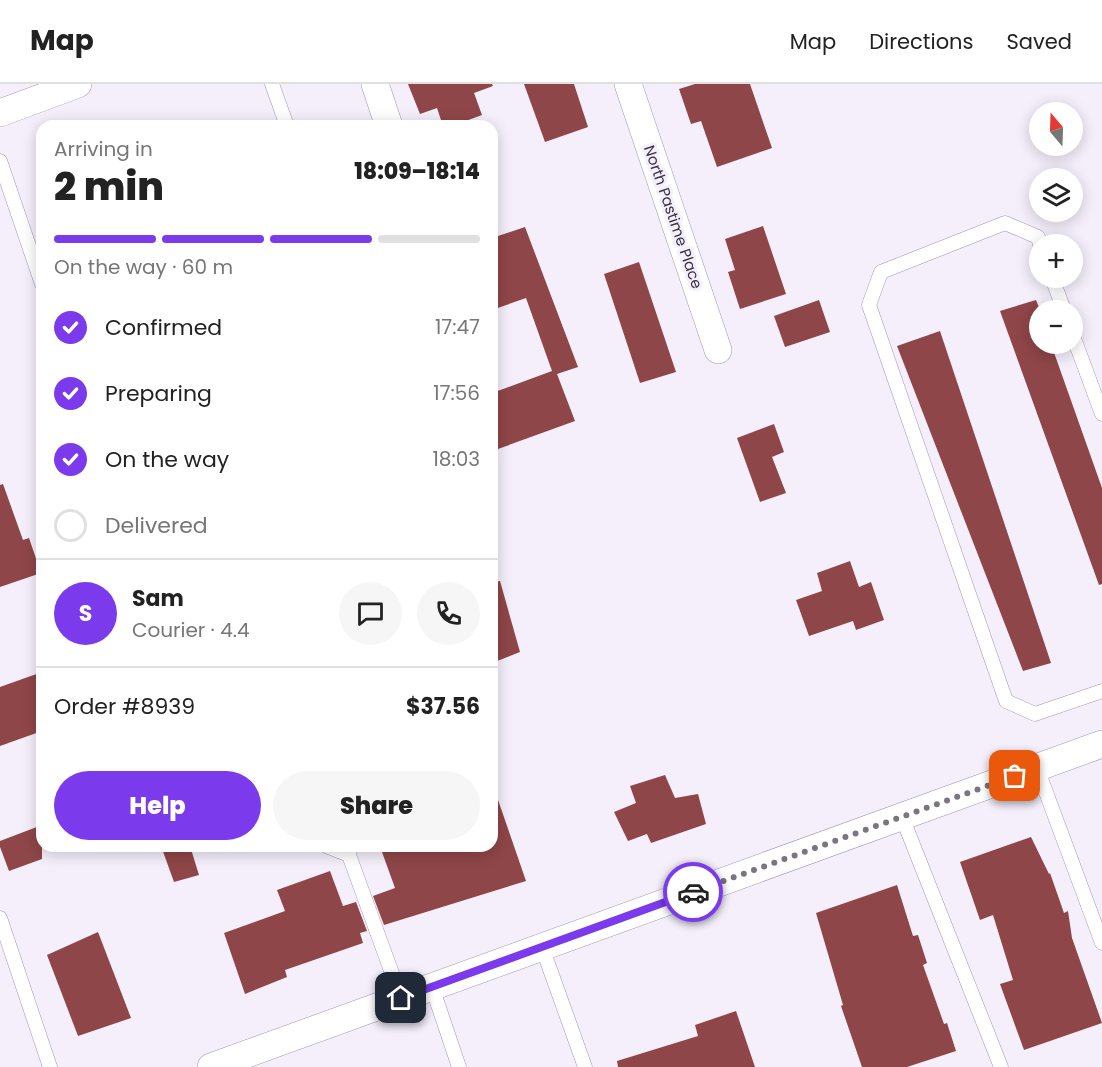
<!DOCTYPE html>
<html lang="en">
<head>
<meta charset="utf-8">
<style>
	body { margin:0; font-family:Poppins,sans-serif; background:#f6f6f6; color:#222; height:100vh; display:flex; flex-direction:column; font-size:22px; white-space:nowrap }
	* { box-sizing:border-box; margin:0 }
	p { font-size:20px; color:#767676 }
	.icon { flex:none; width:33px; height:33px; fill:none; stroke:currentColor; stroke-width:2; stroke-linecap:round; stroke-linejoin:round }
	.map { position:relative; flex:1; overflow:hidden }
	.side { position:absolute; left:36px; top:36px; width:462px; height:732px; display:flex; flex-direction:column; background:#fff; border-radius:18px; box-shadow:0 3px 15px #0003 }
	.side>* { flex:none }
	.needle { width:39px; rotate:341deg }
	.fabs { position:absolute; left:1029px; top:18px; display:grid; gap:12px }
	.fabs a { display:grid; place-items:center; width:54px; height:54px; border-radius:50%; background:#fff; box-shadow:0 3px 15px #0003; font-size:30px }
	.pin { position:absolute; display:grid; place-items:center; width:51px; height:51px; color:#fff; margin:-26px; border-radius:12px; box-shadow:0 3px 9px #0006 }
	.courier { position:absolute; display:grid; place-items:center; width:60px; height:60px; margin:-30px; border:4px solid #7c3aed; border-radius:50%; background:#fff; color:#222; box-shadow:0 2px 8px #0007 }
	.head em { font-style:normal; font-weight:800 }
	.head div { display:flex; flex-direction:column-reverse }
	.head { display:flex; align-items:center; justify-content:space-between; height:102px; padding:0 18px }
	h1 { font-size:39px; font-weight:800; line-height:45px }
	.bar { display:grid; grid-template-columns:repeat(4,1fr); gap:9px 6px; align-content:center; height:72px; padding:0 18px }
	.bar i { height:8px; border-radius:4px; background:#e0e0e0 }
	.bar .active { background:#7c3aed }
	.bar p { grid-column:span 4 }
	.line { display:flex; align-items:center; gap:15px; padding:0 18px; border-top:2px solid #e0e0e0 }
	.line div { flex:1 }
	.round { display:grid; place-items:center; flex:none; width:63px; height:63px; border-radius:32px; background:#f6f6f6 }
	ol { padding:0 18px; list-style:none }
	li { display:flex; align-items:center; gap:18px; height:66px }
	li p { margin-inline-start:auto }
	li .icon { padding:6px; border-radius:50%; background:#7c3aed; color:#fff; stroke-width:4 }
	li:last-child { color:#767676 }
	li i { width:33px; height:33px; border:3px solid #e0e0e0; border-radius:50% }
	.button { display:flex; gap:12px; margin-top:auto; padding:12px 18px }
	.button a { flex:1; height:69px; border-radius:36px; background:#7c3aed; color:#fff; font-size:24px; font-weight:800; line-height:69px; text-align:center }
	.button a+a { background:#f6f6f6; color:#222 }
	header { display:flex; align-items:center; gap:36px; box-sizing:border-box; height:84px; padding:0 30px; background:#fff; border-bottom:2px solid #e0e0e0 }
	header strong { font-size:28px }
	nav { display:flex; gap:33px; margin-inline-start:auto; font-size:21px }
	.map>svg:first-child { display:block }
	.building { fill:#8f4648 }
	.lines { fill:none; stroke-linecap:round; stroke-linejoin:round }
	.lane-casing { stroke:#a397b2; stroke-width:15 }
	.street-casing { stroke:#a397b2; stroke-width:28 }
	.lane { stroke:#fff; stroke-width:14 }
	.street { stroke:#fff; stroke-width:27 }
	.done { stroke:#7a7580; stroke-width:6; stroke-dasharray:0 10.8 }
	.route { stroke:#7c3aed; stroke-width:8 }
	.labels { text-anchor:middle; stroke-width:6; stroke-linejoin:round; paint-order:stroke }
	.street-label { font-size:15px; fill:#38333e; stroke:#f4effb }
</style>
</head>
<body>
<header>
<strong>Map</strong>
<nav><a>Map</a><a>Directions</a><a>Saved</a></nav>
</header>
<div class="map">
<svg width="1102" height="983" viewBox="0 0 1102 983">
	<rect width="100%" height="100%" fill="#f4effb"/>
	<g class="building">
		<path d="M408,0h84l1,2 -19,7 8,22 -30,11h-9l-6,-18 -17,6z"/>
		<path d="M524,0h50l14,43 -43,15z"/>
		<path d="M695,0h55l22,64 -55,19 -16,-46 -10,3 -12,-35z"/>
		<path d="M763,142l23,68 -46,15 -12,-37 7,-2 -10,-31z"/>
		<path d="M525,143l53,140 -21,7 18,47 -77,28 -6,-16v-40l60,-22 -26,-73 -34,12v-72z"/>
		<path d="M639,178l37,110 -36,11 -36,-109z"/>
		<path d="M819,216l11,32 -45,15 -11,-31z"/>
		<path d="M1036,216l4,10v34h11l51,144v96l-3,1 -99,-274z"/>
		<path d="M940,247l111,332 -28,8 -126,-325z"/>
		<path d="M774,340l10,28 -12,5 14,36 -26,9 -23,-64z"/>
		<path d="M3,400l20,56 6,-2 12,35 -41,14v-102z"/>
		<path d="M850,477l9,26 12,-5 13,38 -28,10 -3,-9 -44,15 -13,-36 26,-9 -5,-18z"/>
		<path d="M500,497l20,71 -28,11v-81z"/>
		<path d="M42,588v59l-42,15v-59z"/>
		<path d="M665,691l10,23 23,-4 8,30 -55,19 -4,-9 -19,7 -14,-29 22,-9 -6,-17z"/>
		<path d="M496,710l30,87 -142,44 -11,-29 22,-8 -13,-36 17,-6h93v-51z"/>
		<path d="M42,741v34l-33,12 -9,-24v-6z"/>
		<path d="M1031,753l18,37 1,-1 14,40 4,-2 4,27 30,85 -78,27 -24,-66 13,-4 -20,-65 -13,5 -20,-58z"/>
		<path d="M161,762h29l9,29 -25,7z"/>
		<path d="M330,787l13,35 13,-4 11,29 -7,2 3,10 -78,27 2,7 -42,17 -21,-61 61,-22 -8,-21z"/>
		<path d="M897,801l16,51 5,-1 9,28 -4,2 21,59 3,-1 9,28 -49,16h-45l-21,-61 2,-1 -27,-92z"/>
		<path d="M98,848l33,86 -53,18 -31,-81z"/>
		<path d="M736,927l19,56h-137l-1,-6 81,-25 -3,-11z"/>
	</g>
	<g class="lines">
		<g class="lane-casing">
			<g id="lane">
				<path d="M272,0l15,42"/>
				<path d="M0,77l42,123"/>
				<path d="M1040,160l-2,-7 -33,-14 -124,49 -12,33 137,396 29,13 67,-23"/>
				<path d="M1052,194l12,32"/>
				<path d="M1072,249l30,81"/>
				<path d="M1037,684l65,175"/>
				<path d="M902,733l99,250"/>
				<path d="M326,762l23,9"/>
				<path d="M351,762l-2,9 52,143"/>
				<path d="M0,834l50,149"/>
				<path d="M542,863l43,120"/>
				<path d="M432,903l27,80"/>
			</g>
		</g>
		<g class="street-casing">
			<g id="street">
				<path d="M375,0l14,42"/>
				<path d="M628,0l90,266"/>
				<path d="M0,29l78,-29"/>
				<path d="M211,983l891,-323"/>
			</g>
		</g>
		<use href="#lane" class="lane"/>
		<use href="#street" class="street"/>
	</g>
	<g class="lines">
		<path class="done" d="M693,808l322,-116"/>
		<path class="route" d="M401,914l292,-106"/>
	</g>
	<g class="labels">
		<g class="street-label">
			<text transform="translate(673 133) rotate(71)" y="5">North Pastime Place</text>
		</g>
	</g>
</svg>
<div class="fabs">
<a><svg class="needle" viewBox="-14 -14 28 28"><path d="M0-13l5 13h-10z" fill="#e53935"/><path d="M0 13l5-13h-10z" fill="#767676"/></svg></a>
<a><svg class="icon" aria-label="layers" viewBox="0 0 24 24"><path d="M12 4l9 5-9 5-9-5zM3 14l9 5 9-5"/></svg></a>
<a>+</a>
<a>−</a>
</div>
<div class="pin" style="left:1015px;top:692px;background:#ea580c"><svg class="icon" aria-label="bag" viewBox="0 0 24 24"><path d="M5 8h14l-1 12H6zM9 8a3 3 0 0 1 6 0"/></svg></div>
<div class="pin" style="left:401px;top:914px;background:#1f2937"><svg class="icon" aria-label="home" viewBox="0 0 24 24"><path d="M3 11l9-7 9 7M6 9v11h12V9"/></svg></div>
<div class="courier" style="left:693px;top:808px"><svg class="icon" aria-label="car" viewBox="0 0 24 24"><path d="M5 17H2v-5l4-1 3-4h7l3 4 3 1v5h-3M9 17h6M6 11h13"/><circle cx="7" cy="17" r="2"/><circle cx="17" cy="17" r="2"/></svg></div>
<section class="side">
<div class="head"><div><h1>2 min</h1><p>Arriving in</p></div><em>18:09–18:14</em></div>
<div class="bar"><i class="active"></i><i class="active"></i><i class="active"></i><i></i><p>On the way · 60 m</p></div>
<ol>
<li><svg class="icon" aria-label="check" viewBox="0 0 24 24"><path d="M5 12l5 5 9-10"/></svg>Confirmed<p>17:47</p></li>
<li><svg class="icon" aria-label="check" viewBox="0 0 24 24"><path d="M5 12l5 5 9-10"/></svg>Preparing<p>17:56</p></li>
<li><svg class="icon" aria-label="check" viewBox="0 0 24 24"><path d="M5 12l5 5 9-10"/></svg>On the way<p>18:03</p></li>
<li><i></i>Delivered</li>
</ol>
<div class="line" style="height:108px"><b class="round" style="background:#7c3aed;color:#fff">S</b><div><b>Sam</b><p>Courier · 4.4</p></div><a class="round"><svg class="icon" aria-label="chat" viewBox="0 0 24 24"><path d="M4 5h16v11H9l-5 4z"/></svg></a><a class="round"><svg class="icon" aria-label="phone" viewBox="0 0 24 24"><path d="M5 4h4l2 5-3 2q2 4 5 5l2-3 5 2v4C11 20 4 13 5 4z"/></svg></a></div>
<div class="line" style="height:78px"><div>Order #8939</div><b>$37.56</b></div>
<div class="button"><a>Help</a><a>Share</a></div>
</section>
</div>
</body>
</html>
